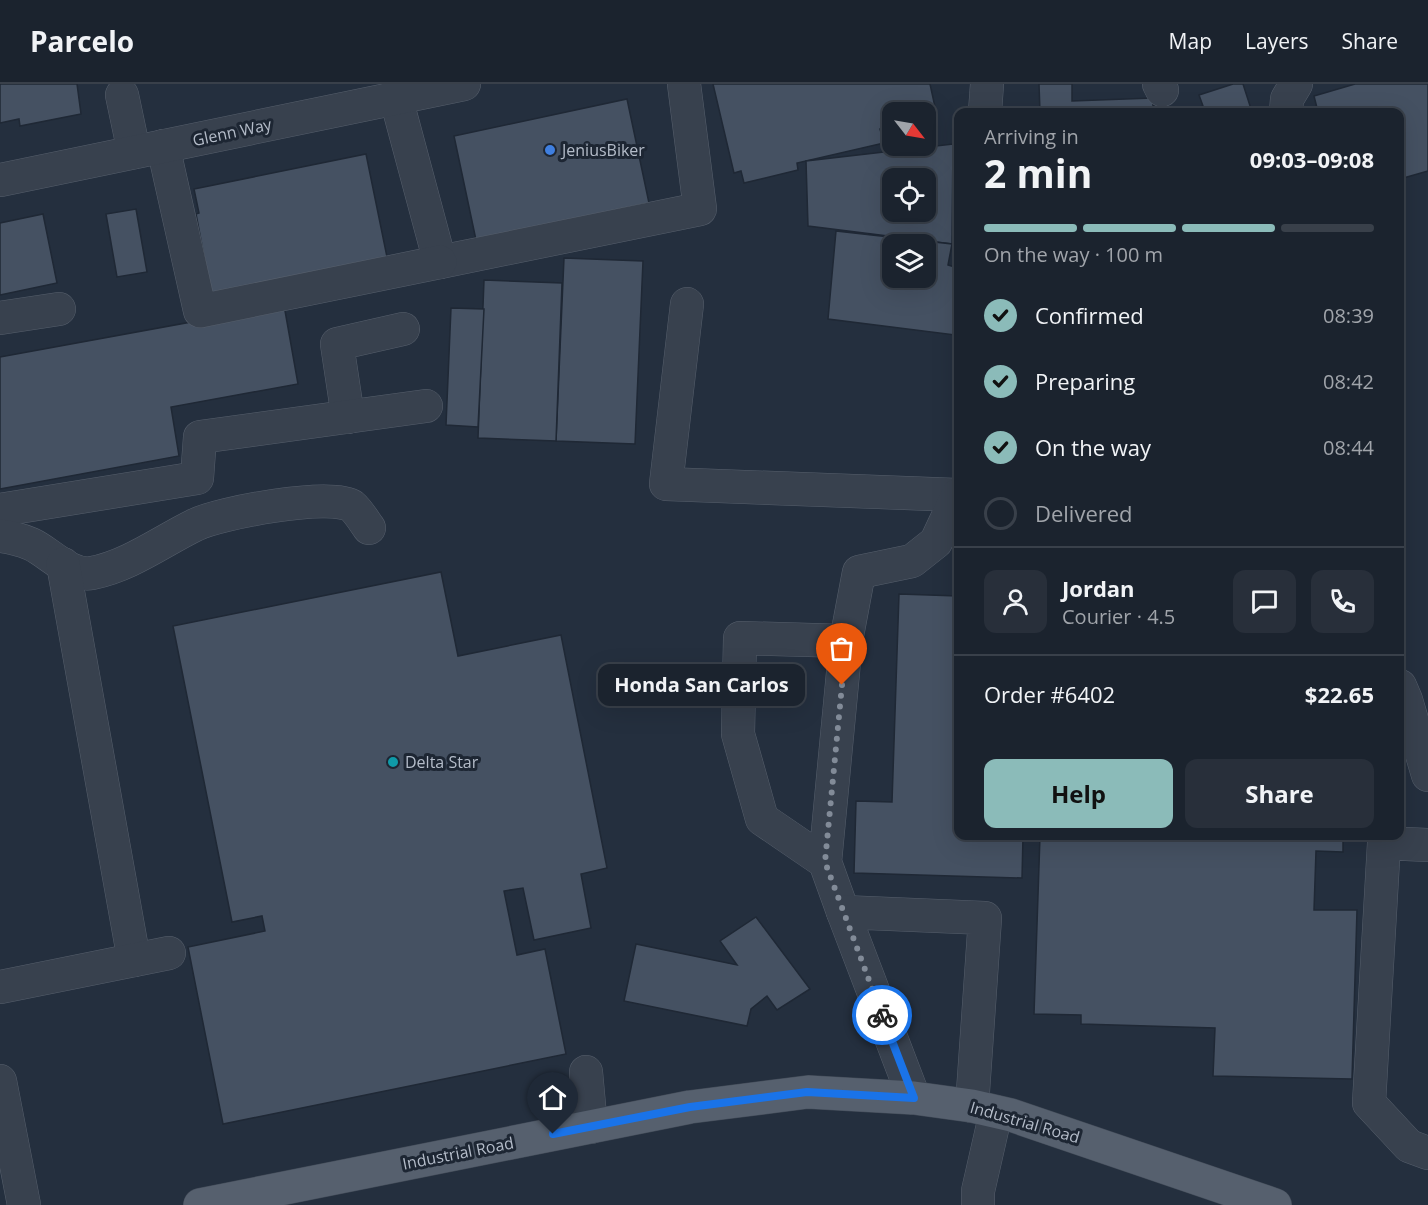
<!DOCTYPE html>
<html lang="en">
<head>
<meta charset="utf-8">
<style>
	body { margin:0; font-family:"Open Sans",sans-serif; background:#282f3a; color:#f1f3f6; height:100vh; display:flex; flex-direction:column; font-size:22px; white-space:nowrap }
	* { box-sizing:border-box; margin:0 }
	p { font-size:20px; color:#a0a4aa }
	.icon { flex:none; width:33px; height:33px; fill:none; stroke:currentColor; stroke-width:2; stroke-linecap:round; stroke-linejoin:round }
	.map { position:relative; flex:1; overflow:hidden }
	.details { position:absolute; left:954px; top:24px; width:450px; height:732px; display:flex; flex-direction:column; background:#1b232e; border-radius:12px; box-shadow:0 6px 24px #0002,0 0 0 2px #39404a }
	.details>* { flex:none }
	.needle { width:39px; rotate:121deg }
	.buttons { position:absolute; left:882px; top:18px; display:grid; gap:12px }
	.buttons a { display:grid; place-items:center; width:54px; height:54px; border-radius:12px; background:#1b232e; box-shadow:0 6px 24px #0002,0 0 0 2px #39404a; font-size:30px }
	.pin { position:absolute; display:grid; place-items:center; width:51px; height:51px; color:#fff; margin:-62px -26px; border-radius:50% 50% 50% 0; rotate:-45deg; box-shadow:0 0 6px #0007 }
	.pin .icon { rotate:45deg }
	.courier { position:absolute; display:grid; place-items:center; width:60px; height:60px; margin:-30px; border:4px solid #1a73e8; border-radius:50%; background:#fff; color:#222; box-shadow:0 2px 8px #0007 }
	.bubble { position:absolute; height:42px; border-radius:12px; background:#1b232e; box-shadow:0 6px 24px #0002,0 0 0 2px #39404a; font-size:20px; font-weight:700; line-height:42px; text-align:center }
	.overview em { font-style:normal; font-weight:700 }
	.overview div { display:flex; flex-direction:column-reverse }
	.overview { display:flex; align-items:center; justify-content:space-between; height:102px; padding:0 30px }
	h1 { font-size:39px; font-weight:700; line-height:45px }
	.bar { display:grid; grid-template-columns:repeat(4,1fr); gap:9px 6px; align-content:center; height:72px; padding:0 30px }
	.bar i { height:8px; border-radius:4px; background:#39404a }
	.bar .on { background:#8bbbb9 }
	.bar p { grid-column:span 4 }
	.line { display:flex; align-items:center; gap:15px; padding:0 30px; border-top:2px solid #39404a }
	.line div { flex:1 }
	.round { display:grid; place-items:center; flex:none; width:63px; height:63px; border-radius:12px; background:#282f3a }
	ol { padding:0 30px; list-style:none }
	li { display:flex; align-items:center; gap:18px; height:66px }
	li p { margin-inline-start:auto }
	li .icon { padding:6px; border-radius:50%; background:#8bbbb9; color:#111; stroke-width:4 }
	li:last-child { color:#a0a4aa }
	li i { width:33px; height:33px; border:3px solid #39404a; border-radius:50% }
	.button { display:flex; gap:12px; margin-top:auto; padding:12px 30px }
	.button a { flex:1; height:69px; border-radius:12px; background:#8bbbb9; color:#111; font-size:24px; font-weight:700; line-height:69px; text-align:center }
	.button a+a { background:#282f3a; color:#f1f3f6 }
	header { display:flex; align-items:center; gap:36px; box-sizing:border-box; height:84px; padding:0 30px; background:#1b232e; border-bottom:2px solid #39404a }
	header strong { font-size:28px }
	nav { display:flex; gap:33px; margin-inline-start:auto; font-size:21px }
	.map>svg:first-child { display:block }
	.building { fill:#455162; stroke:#1f2835; stroke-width:1.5; fill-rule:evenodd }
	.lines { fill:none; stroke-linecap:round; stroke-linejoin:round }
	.minor-casing { stroke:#565f6c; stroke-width:34 }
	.major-casing { stroke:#414a57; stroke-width:34 }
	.minor { stroke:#38414e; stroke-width:33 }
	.major { stroke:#56606e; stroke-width:33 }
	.done { stroke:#828b98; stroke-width:6; stroke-dasharray:0 10.8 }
	.route { stroke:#1a73e8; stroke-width:8 }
	.shop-dot { fill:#3f7fe0; stroke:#1d2633; stroke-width:2 }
	.culture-dot { fill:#0f9aa8; stroke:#1d2633; stroke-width:2 }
	.labels { text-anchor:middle; stroke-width:6; stroke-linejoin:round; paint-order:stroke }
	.street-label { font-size:16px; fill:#b4bcc9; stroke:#1d2633 }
	.poi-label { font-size:16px; fill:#b4bcc9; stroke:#1d2633; text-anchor:start }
</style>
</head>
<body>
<header>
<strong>Parcelo</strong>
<nav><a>Map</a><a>Layers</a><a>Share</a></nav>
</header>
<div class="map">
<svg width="1428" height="1121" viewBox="0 0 1428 1121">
	<rect width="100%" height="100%" fill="#242f3e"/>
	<g class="building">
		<path d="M0,0h77l4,30 -61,12 -1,-7 -19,4z"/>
		<path d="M713,0h217l7,32 -11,2v-6h-34v14l-12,3 4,14 -87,20 1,7 -54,13 -3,-12 -7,2z"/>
		<path d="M1039,0h33v17l81,-3v14h-113z"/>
		<path d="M1233,0h10l9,28h-68l19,-6 -4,-11z"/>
		<path d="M1355,0h73v87l-28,8v-67h-82l-4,-16z"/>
		<path d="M627,15l22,104 -173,37 -22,-104z"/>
		<path d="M953,60l-1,100 -144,-18 -2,-65zM892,94h34v34h-34z"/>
		<path d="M366,70l21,103 -176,36 -15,-79 3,-1 -5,-24z"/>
		<path d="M136,125l11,63 -30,5 -11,-63z"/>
		<path d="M43,130l14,69 -57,12v-72z"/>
		<path d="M836,147l116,13 -4,21 10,3v36l-3,31 -127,-16zM892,160h34v34h-34z"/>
		<path d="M564,174l79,3 -8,183 -79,-3z"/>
		<path d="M484,196l78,3 -6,158 -78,-3z"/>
		<path d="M284,221l14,79 -127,23 8,49 -179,33v-132z"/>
		<path d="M451,224l33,1 -6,118 -32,-2z"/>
		<path d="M441,488l17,84 103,-21 46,233 -26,6 10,54 -57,12 -11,-52 -19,3 13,64 28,-6 21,105 -343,70 -35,-177 77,-16 -3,-15 -30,6 -59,-296z"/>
		<path d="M899,510l59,2v240h65l-1,42 -168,-5 2,-72 36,1z"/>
		<path d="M1040,752h303v16l-27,-1 -2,59h43l-5,169 -139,-3 2,-48 -134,-4v-9l-47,-1z"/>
		<path d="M756,833l54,72 -33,21 -10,-14 -16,13 -4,17 -123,-25 12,-57 101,21 -17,-24z"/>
	</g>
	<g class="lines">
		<g class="minor-casing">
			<g id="minor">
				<path d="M1159,0l3,6"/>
				<path d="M122,11l12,57"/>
				<path d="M396,14l44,164 260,-53 -16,-125"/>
				<path d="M985,28l2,-28"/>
				<path d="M1286,28l1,-13 9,-15"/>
				<path d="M163,62l37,165 240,-49"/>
				<path d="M0,96l464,-96"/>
				<path d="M687,220l-21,180 292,11"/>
				<path d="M0,234l59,-9"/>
				<path d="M348,333l-11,-73 66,-15"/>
				<path d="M0,426l197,-32 3,-41 226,-31"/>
				<path d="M0,452c10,1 21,4 31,8 18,8 39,33 61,29 37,-7 70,-32 103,-48 23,-12 137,-33 157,-19 6,5 12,15 17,22"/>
				<path d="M63,480l71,396"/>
				<path d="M846,557l13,-69 53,-11 24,-19 22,-47"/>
				<path d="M1400,602l6,14 22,75"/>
				<path d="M1428,761l-44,-2 -15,260 40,43 19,7"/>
				<path d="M825,778l-63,-43 -24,-85 2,-96 106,3 -21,221 18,50"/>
				<path d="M0,903l169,-34"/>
				<path d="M586,988l5,55"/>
				<path d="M0,997l24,124"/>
				<path d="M914,1014l-71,-186 142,6 -13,188"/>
				<path d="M978,1121v-14l18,-79"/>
			</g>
		</g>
		<g class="major-casing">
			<path id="major" d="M200,1121l490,-98 118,-15 106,6 58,8 39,9 264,90"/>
		</g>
		<use href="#minor" class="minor"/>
		<use href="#major" class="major"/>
	</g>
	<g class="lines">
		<path class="done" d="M842,601l-17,177 57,153"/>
		<path class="route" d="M553,1050l137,-27 117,-15 107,6 -32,-83"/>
	</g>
	<circle class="shop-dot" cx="550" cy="66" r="6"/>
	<circle class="culture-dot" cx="393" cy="678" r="6"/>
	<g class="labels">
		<g class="street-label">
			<text transform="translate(232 48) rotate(-12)" y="6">Glenn Way</text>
			<text transform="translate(1025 1038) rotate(16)" y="6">Industrial Road</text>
			<text transform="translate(458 1069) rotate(-11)" y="6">Industrial Road</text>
		</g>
		<g class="poi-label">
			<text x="562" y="72">JeniusBiker</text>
			<text x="405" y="684">Delta Star</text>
		</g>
	</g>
</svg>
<div class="buttons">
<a><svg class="needle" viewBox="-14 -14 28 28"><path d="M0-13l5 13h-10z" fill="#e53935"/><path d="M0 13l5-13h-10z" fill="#a0a4aa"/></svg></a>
<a><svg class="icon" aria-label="locate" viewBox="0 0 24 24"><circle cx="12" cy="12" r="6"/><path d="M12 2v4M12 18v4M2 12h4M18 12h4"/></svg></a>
<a><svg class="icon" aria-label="layers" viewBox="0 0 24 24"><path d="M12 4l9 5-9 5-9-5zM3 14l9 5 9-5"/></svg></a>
</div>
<div class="pin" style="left:842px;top:601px;background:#ea580c"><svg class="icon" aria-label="bag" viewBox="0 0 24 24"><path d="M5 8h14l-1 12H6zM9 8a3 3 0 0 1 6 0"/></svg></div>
<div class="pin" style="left:553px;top:1050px;background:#1f2937"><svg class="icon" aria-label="home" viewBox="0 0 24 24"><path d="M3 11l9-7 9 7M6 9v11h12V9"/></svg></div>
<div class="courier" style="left:882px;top:931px"><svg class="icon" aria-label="bike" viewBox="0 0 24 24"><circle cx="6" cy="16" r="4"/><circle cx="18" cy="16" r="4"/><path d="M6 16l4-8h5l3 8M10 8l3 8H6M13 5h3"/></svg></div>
<div class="bubble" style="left:598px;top:580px;width:207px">Honda San Carlos</div>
<section class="details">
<div class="overview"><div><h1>2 min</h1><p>Arriving in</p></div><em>09:03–09:08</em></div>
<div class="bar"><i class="on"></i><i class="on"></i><i class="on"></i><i></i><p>On the way · 100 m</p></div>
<ol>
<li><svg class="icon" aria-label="check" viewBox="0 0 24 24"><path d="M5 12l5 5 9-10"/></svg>Confirmed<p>08:39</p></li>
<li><svg class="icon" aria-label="check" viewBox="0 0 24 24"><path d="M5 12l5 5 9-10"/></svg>Preparing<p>08:42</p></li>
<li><svg class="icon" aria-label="check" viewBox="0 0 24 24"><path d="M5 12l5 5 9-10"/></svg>On the way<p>08:44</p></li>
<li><i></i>Delivered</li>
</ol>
<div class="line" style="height:108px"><a class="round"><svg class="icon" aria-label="person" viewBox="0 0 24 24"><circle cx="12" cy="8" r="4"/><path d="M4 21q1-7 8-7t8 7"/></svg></a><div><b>Jordan</b><p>Courier · 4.5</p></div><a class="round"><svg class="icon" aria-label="chat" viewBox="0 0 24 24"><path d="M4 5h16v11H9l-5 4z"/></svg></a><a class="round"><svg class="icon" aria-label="phone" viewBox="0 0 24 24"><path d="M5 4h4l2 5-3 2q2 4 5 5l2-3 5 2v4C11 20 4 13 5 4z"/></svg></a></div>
<div class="line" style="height:78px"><div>Order #6402</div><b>$22.65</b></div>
<div class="button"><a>Help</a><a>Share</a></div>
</section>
</div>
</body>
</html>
